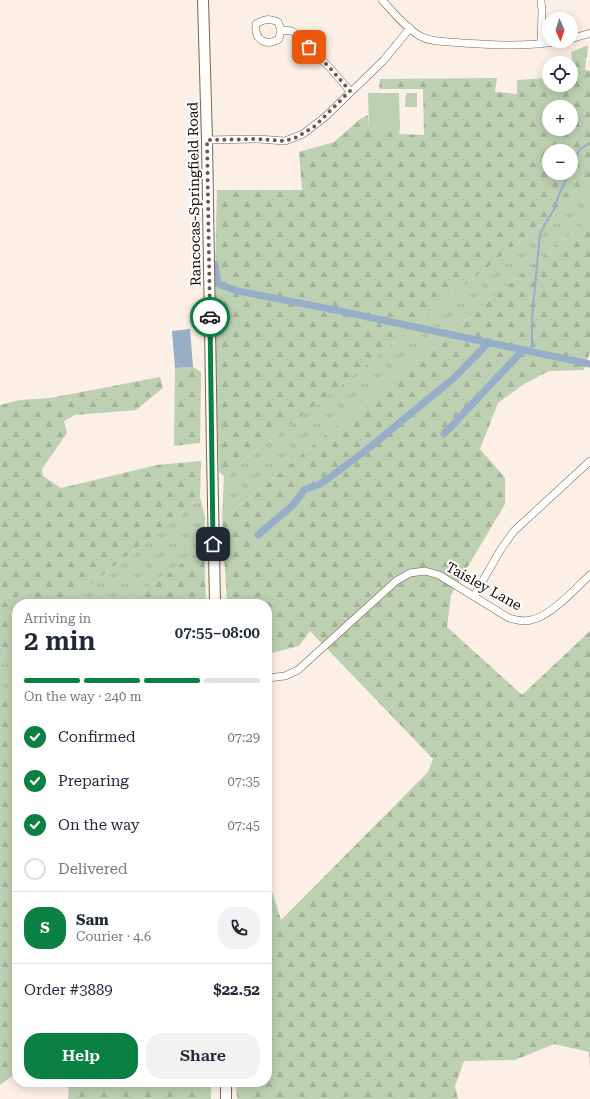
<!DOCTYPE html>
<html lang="en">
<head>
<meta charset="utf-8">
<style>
	body { margin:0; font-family:"Roboto Serif",serif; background:#f2f2f3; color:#1f2937; height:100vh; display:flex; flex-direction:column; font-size:15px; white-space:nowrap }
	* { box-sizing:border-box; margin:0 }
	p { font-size:13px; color:#747a83 }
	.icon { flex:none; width:22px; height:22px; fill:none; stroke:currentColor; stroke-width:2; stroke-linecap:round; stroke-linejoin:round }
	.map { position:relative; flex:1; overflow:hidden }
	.sheet { position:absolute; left:12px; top:599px; width:260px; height:488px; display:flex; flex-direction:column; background:#fff; border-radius:16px; box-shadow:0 2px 10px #0003 }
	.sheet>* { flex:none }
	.needle { width:26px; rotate:177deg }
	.tools { position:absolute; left:542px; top:12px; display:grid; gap:8px }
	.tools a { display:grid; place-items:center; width:36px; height:36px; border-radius:50%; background:#fff; box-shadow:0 2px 10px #0003; font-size:20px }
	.pin { position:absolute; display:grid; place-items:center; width:34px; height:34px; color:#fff; margin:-17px; border-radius:8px; box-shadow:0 2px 6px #0006 }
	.courier { position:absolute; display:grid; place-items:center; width:40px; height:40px; margin:-20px; border:3px solid #0b8043; border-radius:50%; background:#fff; color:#222; box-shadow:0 1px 5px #0007 }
	.overview em { font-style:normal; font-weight:600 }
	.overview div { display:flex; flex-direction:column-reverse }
	.overview { display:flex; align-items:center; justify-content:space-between; height:68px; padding:0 12px }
	h1 { font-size:26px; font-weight:600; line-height:30px }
	.bar { display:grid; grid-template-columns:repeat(4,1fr); gap:6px 4px; align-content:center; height:48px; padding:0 12px }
	.bar i { height:5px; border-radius:3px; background:#e0e1e3 }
	.bar .current { background:#0b8043 }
	.bar p { grid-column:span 4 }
	.line { display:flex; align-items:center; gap:10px; padding:0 12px; border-top:1px solid #e0e1e3 }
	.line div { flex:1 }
	.round { display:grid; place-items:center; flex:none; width:42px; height:42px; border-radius:16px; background:#f2f2f3 }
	ol { padding:0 12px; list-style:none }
	li { display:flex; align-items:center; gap:12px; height:44px }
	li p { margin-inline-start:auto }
	li .icon { padding:4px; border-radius:50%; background:#0b8043; color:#fff; stroke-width:4 }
	li:last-child { color:#747a83 }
	li i { width:22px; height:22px; border:2px solid #e0e1e3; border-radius:50% }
	.primary-button { display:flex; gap:8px; margin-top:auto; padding:8px 12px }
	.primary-button a { flex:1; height:46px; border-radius:16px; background:#0b8043; color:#fff; font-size:16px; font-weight:600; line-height:46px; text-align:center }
	.primary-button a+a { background:#f2f2f3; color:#1f2937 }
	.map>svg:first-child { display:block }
	.grass { fill:url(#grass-tufts) }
	.forest { fill:url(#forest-firs); fill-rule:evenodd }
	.park { fill:#bdd0b1 }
	.water { fill:#97aec9 }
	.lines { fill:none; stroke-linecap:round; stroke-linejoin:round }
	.stream { stroke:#97aec9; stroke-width:2 }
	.canal { stroke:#97aec9; stroke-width:7 }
	.street-casing { stroke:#7d644d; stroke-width:8 }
	.secondary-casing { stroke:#7d644d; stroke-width:12 }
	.street { stroke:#fff; stroke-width:7 }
	.secondary { stroke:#fff; stroke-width:10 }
	.done { stroke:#655a52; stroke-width:4; stroke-dasharray:0 7.2 }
	.route { stroke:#0b8043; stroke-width:5 }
	.labels { text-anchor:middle; stroke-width:4; stroke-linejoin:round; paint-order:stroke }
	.street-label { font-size:14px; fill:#130903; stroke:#fff }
</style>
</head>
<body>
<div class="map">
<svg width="590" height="1099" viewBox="0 0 590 1099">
	<defs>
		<pattern id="grass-tufts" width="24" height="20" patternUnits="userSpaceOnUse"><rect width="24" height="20" fill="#bdd0b1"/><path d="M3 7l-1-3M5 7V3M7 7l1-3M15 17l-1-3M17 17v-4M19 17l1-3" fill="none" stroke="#a2b197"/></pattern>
		<pattern id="forest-firs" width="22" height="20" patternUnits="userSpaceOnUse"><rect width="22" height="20" fill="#bdd0b1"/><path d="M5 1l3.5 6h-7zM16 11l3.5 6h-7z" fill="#a2b197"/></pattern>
	</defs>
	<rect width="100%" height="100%" fill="#fcf0e6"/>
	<g class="grass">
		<path d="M590,185v33l-368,302 2,-44 109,-85z"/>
		<path d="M200,497l5,20 -1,31 -82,56h-55z"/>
		<path d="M17,644v44l-17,14v-44z"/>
	</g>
	<g class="forest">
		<path d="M588,45l-3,25 5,1v114l-257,206 -109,85 -5,-4c-4,-94 -5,-188 -2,-282h85l-3,-38 35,-10 26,-23 8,-4 1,13h31l-1,6 25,1 -1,-46h-44l1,-10 117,-1 -2,14 22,2v-14l32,-2v7h22v-8h3l-3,-25zM549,107h22v22h-22zM549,151h22v22h-22z"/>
		<path d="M590,218v134l-6,18 -35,1 -25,13 -26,19 -18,46 25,29v26l-54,91 -4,32 75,68 68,-64v438l-1,-17 -35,-8 -39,16 -51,1 -9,25 3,13h-221l-1,-17h31v-206l14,44 147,-148 5,-13 -123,-128 -11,15 -32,8v-50h-40l-5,-84z"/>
		<path d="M193,367l8,5 -1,71 -26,3 1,-78z"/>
		<path d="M160,377l3,11 -27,22 -61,5 -11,6 3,12 -25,36 1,7 18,12 96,-23 44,-4 -1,36 -133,107h-50v40l-17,14v-253l20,-5 30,-2z"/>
		<path d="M204,548l2,56h-84z"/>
		<path d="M17,688v385l-17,12v-383z"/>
		<path d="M69,1082h142v17h-143z"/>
	</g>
	<g class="park">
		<path d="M368,93h31l1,35h-31z"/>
		<path d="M406,93h11v14h-12z"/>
	</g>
	<path class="water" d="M190,329l3,38 -18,1 -3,-37z"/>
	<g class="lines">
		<g class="stream">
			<path d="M571,169l9,-20 10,-6"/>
			<path d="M532,352v-33l8,-85 6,-12 9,-14 3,-11 11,-24"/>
		</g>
		<g class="canal">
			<path d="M215,264l3,20 20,7 97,19 255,54"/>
			<path d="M444,434l79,-84"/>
			<path d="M258,535l35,-30 11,-15 16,-6 9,-6 41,-31 84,-69 35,-36"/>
		</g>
		<g class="street-casing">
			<g id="street">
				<path d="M382,0c11,12 23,27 38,36 12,7 28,5 42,7 33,2 66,4 98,-2"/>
				<path d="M541,0l1,11 -1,33"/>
				<path d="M281,30l-3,-8c-9,-4 -14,-3 -22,2 -2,16 10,23 23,15l2,-9 11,1 8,7 30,30 20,23"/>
				<path d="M571,39l19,-6"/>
				<path d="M207,140l51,-1 27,2 18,-7 22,-17 59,-57 26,-32"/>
				<path d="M474,596l27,-47 13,-18 76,-70"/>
				<path d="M267,678l18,-2 13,-6 98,-89 14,-8 15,-2 14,4 70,43c7,2 14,4 22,2 19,-3 45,-32 59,-45"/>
			</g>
		</g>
		<g class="secondary-casing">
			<g id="secondary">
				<path d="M203,0l4,140 5,312 3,152"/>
				<path d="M226,1082v17"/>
			</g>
		</g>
		<use href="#street" class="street"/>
		<use href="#secondary" class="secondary"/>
	</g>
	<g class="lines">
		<path class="done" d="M210,317l-3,-177 51,-1 27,2 12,-4 18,-11 35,-35 -20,-23 -21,-21"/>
		<path class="route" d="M210,317l3,227"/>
	</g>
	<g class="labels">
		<g class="street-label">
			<text transform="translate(194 194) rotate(-91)" y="5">Rancocas-Springfield Road</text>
			<text transform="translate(484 586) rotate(29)" y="5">Taisley Lane</text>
		</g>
	</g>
</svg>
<div class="tools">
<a><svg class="needle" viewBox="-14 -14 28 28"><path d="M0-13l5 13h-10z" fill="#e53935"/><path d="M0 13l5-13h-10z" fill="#747a83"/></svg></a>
<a><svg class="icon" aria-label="locate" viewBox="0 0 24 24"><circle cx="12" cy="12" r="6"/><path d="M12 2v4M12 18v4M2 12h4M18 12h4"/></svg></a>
<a>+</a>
<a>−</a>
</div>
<div class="pin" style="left:309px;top:47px;background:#ea580c"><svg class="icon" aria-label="bag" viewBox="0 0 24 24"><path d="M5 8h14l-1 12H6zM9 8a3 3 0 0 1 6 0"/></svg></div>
<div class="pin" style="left:213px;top:544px;background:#1f2937"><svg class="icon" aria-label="home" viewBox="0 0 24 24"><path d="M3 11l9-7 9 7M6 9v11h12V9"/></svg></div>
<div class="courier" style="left:210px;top:317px"><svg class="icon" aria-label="car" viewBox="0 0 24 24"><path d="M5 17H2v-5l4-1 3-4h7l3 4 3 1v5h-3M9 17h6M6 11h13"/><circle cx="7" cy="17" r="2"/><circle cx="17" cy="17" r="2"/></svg></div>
<section class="sheet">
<div class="overview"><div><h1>2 min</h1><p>Arriving in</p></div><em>07:55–08:00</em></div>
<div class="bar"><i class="current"></i><i class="current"></i><i class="current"></i><i></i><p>On the way · 240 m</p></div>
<ol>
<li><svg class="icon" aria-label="check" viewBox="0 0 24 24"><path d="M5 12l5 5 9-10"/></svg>Confirmed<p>07:29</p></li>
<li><svg class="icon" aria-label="check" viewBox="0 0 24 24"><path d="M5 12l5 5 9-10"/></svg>Preparing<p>07:35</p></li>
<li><svg class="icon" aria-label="check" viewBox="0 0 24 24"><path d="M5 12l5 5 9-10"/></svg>On the way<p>07:45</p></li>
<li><i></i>Delivered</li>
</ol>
<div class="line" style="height:72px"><b class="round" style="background:#0b8043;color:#fff">S</b><div><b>Sam</b><p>Courier · 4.6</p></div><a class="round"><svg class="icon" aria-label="phone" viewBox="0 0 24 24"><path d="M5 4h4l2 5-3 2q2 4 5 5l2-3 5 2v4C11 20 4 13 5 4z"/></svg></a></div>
<div class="line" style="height:52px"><div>Order #3889</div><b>$22.52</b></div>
<div class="primary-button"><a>Help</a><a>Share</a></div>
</section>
</div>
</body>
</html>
